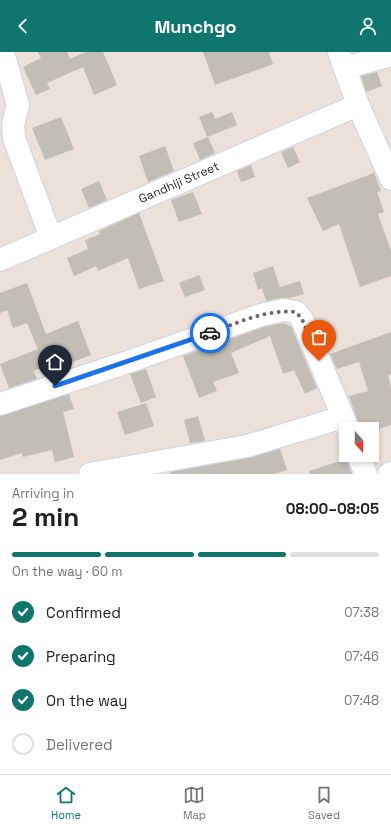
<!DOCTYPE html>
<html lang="en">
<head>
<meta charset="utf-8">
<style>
	body { margin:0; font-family:"Space Grotesk",sans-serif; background:#f2f2f2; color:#202124; height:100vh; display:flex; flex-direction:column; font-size:15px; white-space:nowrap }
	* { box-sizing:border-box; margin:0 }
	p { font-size:13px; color:#757577 }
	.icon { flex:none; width:22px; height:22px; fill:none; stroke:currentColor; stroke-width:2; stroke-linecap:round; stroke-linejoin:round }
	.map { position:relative; height:422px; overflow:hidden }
	.panel { display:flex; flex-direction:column; background:#fff; flex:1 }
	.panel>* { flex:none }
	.needle { width:26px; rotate:160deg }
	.tools { position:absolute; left:339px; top:370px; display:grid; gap:8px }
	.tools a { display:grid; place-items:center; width:40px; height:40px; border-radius:0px; background:#fff; box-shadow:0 2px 6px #0003; font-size:20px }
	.pin { position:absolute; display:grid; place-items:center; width:34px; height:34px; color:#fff; margin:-41px -17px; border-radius:50% 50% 50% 0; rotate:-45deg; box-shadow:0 0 4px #0007 }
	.pin .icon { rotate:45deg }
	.courier { position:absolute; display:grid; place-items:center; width:40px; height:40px; margin:-20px; border:3px solid #1a73e8; border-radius:50%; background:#fff; color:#222; box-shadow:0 1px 5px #0007 }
	.summary em { font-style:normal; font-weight:800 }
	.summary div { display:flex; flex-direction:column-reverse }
	.summary { display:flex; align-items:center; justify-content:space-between; height:68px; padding:0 12px }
	h1 { font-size:26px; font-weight:800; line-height:30px }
	.bar { display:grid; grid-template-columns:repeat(4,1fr); gap:6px 4px; align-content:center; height:48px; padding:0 12px }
	.bar i { height:5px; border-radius:3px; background:#e0e0e0 }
	.bar .active { background:#0f766e }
	.bar p { grid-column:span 4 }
	ol { padding:0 12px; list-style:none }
	li { display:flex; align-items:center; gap:12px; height:44px }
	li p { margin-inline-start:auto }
	li .icon { padding:4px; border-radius:50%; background:#0f766e; color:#fff; stroke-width:4 }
	li:last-child { color:#757577 }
	li i { width:22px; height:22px; border:2px solid #e0e0e0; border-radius:50% }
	header { display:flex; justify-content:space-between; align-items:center; height:52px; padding:0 12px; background:#0f766e; color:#fff; font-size:18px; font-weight:800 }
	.dock { display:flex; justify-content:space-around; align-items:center; height:56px; border-top:1px solid #e0e0e0; background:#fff; font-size:11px; color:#757577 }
	.dock a { display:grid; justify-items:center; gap:2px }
	.dock .active { color:#0f766e }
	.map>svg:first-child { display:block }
	.building { fill:#c2bdb5 }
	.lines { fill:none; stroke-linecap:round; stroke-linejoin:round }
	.minor-casing { stroke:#cfd4e2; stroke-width:24 }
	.minor { stroke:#fff; stroke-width:22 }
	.done { stroke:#6c6966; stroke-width:4; stroke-dasharray:0 7.2 }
	.route { stroke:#1a73e8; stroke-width:5 }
	.labels { text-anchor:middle; stroke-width:3; stroke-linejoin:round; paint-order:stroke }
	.street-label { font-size:12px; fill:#282828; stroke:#fff }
</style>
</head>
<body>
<header><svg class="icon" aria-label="back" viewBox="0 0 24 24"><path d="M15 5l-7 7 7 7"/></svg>Munchgo<svg class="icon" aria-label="person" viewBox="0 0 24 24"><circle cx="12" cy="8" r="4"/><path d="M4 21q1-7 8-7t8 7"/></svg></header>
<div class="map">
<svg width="391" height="422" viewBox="0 0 391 422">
	<rect width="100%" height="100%" fill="#ebe1d9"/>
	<g class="building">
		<path d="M38,0h29l3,7 16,-7h17l14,33 -23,10 -11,-28 -36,16 3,6 -14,6 -13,-28 18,-9z"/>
		<path d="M203,0h66l4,12 -58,21z"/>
		<path d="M377,20l5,14 -16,6 -5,-16z"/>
		<path d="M212,60l3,7 17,-7 5,13 -30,12 -8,-20z"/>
		<path d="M61,65l13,32 -29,11 -13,-32z"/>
		<path d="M208,85l7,16 -15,7 -7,-17z"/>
		<path d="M165,94l9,25 -26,11 -9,-26z"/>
		<path d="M293,95l7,15 -12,6 -7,-16z"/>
		<path d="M251,113l4,12 -14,5 -4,-11z"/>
		<path d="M374,121l7,18 -4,1 7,20 -6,2 13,37v25l-31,11 -21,-63 -16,7 -16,-33z"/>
		<path d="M99,129l8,19 -18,8 -8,-19z"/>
		<path d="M193,140l9,22 -23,8 -8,-22z"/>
		<path d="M139,161l25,68 -25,8 -11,-31 -30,13 -2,-5 -22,10 -7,-18 21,-9 -3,-9 15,-6 -1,-3z"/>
		<path d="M273,214l7,21 20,-6 4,13 -14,4h-9l-15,3 -4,-13 -4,2 -5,-17z"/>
		<path d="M199,223l6,15 -20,7 -6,-14z"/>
		<path d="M27,231l19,51 32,-13 13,34 -26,10 -3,-6 -6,2 3,8 -11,4 -3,-7 -11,5 3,8 -28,9 -9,-24 38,-15 -11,-26 -14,5 -6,-18 -7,3v-20z"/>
		<path d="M283,271l8,3 26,62 -12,6 -11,-24 -11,4 -13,-38 -39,17 8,20 -26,9 4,9 -18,7 -16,-42 81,-29z"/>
		<path d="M391,280v42l-3,1 3,12v38l-14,4h-17l-11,-33 19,-5 -9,-29 -22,7 -7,-15z"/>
		<path d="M146,317l10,28 -15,6 -11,-29z"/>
		<path d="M69,342l5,15 -11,3 11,45 -19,5 -3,-12 -29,7 -1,-4 -22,7v-44z"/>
		<path d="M146,351l8,23 -29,9 -8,-23z"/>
		<path d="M198,364l7,25 -15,2 -6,-23z"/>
		<path d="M280,397l7,21 -12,4h-104l-1,-2 79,-14z"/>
		<path d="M346,407l6,15h-42l-1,-3z"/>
	</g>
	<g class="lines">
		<g class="minor-casing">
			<g id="minor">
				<path d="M3,0l15,53 -5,20 1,13 37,100"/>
				<path d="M339,0l19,53 33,74"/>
				<path d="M345,16l46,-13"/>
				<path id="s1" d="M0,208l358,-155"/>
				<path d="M0,352l125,-41 136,-48 22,-5 13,2 6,7 41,98"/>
				<path d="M358,403l8,19"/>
				<path d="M90,422l157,-28 96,-29 5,12"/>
				<path d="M389,422l2,-1"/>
			</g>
		</g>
		<use href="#minor" class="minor"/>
	</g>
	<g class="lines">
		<path class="done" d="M210,281c27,-10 56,-24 86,-21l6,7 17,42"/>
		<path class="route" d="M55,334l155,-53"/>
	</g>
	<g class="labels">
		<g class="street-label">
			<text dy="4" stroke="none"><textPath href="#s1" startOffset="195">Gandhiji Street</textPath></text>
		</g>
	</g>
</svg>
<div class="tools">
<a><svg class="needle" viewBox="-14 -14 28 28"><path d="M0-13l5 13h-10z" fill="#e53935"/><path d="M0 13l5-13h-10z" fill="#757577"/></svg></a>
</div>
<div class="pin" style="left:319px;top:309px;background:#ea580c"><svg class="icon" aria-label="bag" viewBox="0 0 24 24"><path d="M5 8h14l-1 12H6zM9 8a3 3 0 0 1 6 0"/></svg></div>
<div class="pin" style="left:55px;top:334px;background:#1f2937"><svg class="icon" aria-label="home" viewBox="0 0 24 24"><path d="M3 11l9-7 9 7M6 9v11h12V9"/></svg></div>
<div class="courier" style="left:210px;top:281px"><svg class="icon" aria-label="car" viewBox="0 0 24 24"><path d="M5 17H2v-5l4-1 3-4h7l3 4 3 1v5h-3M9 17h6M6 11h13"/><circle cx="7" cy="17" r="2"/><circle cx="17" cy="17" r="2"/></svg></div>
</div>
<section class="panel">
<div class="summary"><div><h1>2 min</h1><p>Arriving in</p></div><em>08:00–08:05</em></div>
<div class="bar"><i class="active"></i><i class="active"></i><i class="active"></i><i></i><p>On the way · 60 m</p></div>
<ol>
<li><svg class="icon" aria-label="check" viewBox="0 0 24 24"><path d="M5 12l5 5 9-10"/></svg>Confirmed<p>07:38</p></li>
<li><svg class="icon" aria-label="check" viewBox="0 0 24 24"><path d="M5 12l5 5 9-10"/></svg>Preparing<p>07:46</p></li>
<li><svg class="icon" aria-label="check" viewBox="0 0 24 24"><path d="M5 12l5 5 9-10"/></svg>On the way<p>07:48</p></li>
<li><i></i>Delivered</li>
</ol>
</section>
<nav class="dock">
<a class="active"><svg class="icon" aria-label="home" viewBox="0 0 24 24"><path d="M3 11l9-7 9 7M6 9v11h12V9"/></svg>Home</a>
<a><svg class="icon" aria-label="map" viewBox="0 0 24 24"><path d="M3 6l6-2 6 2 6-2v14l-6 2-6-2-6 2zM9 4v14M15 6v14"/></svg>Map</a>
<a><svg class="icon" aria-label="saved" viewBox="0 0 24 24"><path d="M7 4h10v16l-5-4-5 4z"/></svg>Saved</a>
</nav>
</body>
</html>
